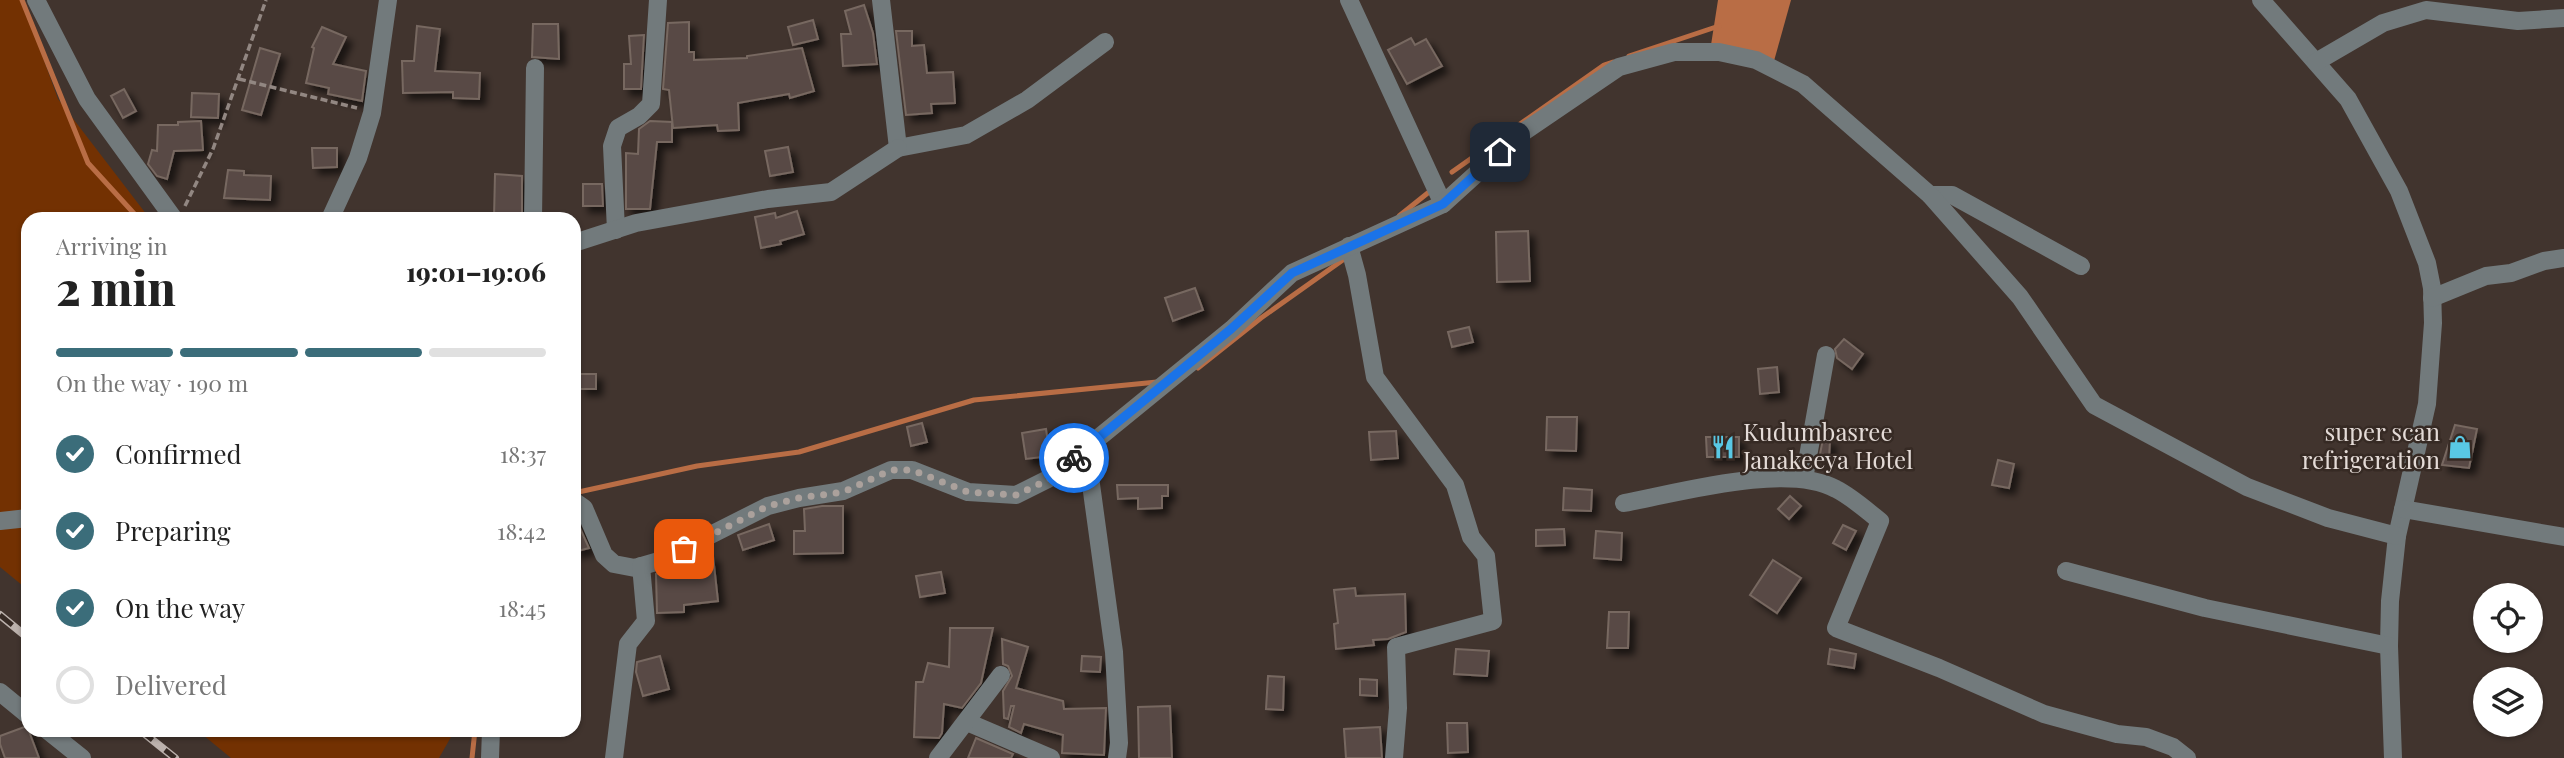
<!DOCTYPE html>
<html lang="en">
<head>
<meta charset="utf-8">
<style>
	body { margin:0; font-family:"Playfair Display",serif; background:#f2f2f2; color:#222; height:100vh; display:flex; flex-direction:column; font-size:26px; white-space:nowrap }
	* { box-sizing:border-box; margin:0 }
	p { font-size:23px; color:#767676 }
	.icon { flex:none; width:38px; height:38px; fill:none; stroke:currentColor; stroke-width:2; stroke-linecap:round; stroke-linejoin:round }
	.map { position:relative; flex:1; overflow:hidden }
	.details { position:absolute; left:21px; top:212px; width:560px; height:525px; display:flex; flex-direction:column; background:#fff; border-radius:21px; box-shadow:0 2px 5px #0004 }
	.details>* { flex:none }
	.buttons { position:absolute; left:2473px; top:583px; display:grid; gap:14px }
	.buttons a { display:grid; place-items:center; width:70px; height:70px; border-radius:50%; background:#fff; box-shadow:0 2px 5px #0004; font-size:35px }
	.pin { position:absolute; display:grid; place-items:center; width:60px; height:60px; color:#fff; margin:-30px; border-radius:14px; box-shadow:0 4px 10px #0006 }
	.courier { position:absolute; display:grid; place-items:center; width:70px; height:70px; margin:-35px; border:5px solid #1a73e8; border-radius:50%; background:#fff; color:#222; box-shadow:0 2px 9px #0007 }
	.overview em { font-style:normal; font-weight:800 }
	.overview div { display:flex; flex-direction:column-reverse }
	.overview { display:flex; align-items:center; justify-content:space-between; height:119px; padding:0 35px }
	h1 { font-size:46px; font-weight:800; line-height:52px }
	.bar { display:grid; grid-template-columns:repeat(4,1fr); gap:10px 7px; align-content:center; height:84px; padding:0 35px }
	.bar i { height:9px; border-radius:5px; background:#e0e0e0 }
	.bar .active { background:#3b6d7a }
	.bar p { grid-column:span 4 }
	ol { padding:0 35px; list-style:none }
	li { display:flex; align-items:center; gap:21px; height:77px }
	li p { margin-inline-start:auto }
	li .icon { padding:7px; border-radius:50%; background:#3b6d7a; color:#fff; stroke-width:4 }
	li:last-child { color:#767676 }
	li i { width:38px; height:38px; border:4px solid #e0e0e0; border-radius:50% }
	.map>svg:first-child { display:block }
	.green { fill:#733102 }
	.water { fill:#b96d45 }
	.lines { fill:none; stroke-linecap:round; stroke-linejoin:round }
	.stream { stroke:#b96d45; stroke-width:5 }
	.building { fill:#584a44; stroke:#776861; stroke-width:2; filter:url(#shadow) }
	.path { stroke:#928782; stroke-width:3.5; stroke-dasharray:7 3.5; stroke-linecap:butt }
	.minor { stroke:#727a7c; stroke-width:18 }
	.rail-casing { stroke:#bcb2ad; stroke-width:8 }
	.rail { stroke:#362a24; stroke-width:5; stroke-dasharray:16; stroke-linecap:butt }
	.done { stroke:#aba19c; stroke-width:7; stroke-dasharray:0 12.6 }
	.route { stroke:#1a73e8; stroke-width:9 }
	.labels { text-anchor:middle; stroke-width:5; stroke-linejoin:round; paint-order:stroke }
	.poi-label { font-size:24px; fill:#e4dbd7; stroke:#362a24; text-anchor:start }
</style>
</head>
<body>
<div class="map">
<svg width="2564" height="758" viewBox="0 0 2564 758">
	<defs>
		<filter id="shadow"><feDropShadow dx="6" dy="6" stdDeviation="3.5" flood-color="#0009"/></filter>
	</defs>
	<rect width="100%" height="100%" fill="#41342e"/>
	<g class="green">
		<path d="M0,0h22l36,99 92,120h-122v371l-28,-23z"/>
		<path d="M197,730h258l-16,28h-208z"/>
	</g>
	<path class="water" d="M1718,0h73l-17,61 -63,-16z"/>
	<g class="lines">
		<g class="stream">
			<path d="M22,0l66,163 51,56"/>
			<path d="M1629,56l90,-30"/>
			<path d="M1452,172l152,-107 9,-3"/>
			<path d="M1399,216l30,-24"/>
			<path d="M1198,368l63,-50 86,-61"/>
			<path d="M574,493l123,-27 102,-14 175,-52 183,-18"/>
			<path d="M472,758l3,-28"/>
		</g>
	</g>
	<g class="building">
		<path d="M864,5l9,28 4,31 -34,2 -2,-32h10l-6,-23z"/>
		<path d="M813,20l5,19 -25,6 -5,-18z"/>
		<path d="M689,22v30h5v8l53,-2v-2l55,-8 12,43 -24,7 -1,-4 -51,9 1,27 -21,1 -1,-6 -44,3 -4,-38 -6,-1 5,-66z"/>
		<path d="M533,24h25l1,35 -27,-2z"/>
		<path d="M417,26l23,3 -5,42 45,2 -1,26 -26,-1v-6l-50,1 -1,-32h12z"/>
		<path d="M322,27l24,10 -13,27 33,7 -4,30 -34,-7 1,-6 -23,-5 8,-35 -2,-1z"/>
		<path d="M896,31h16v15l12,-1 3,28 26,-1 2,31 -24,1 1,9 -26,2z"/>
		<path d="M644,35l-3,54h-17v-25h7l-2,-28z"/>
		<path d="M1411,38l4,7 11,-6 16,27 -35,18 -19,-34z"/>
		<path d="M260,48l20,6 -19,61 -19,-5z"/>
		<path d="M124,89l12,22 -13,7 -12,-22z"/>
		<path d="M192,93l27,1 -1,24 -27,-1z"/>
		<path d="M201,121l2,29 -29,1 -7,28 -10,-3 -9,-12 4,-14 5,1 1,-26h20v-3z"/>
		<path d="M650,121l22,1v20h-15l-7,67h-24v-56l12,1 1,-25z"/>
		<path d="M788,147l5,25 -23,4 -5,-25z"/>
		<path d="M312,148h25v19l-24,1z"/>
		<path d="M228,170l16,1v4l27,1 -1,24 -46,-2z"/>
		<path d="M495,174l27,2v43l-28,-1z"/>
		<path d="M583,184h19l1,22h-20z"/>
		<path d="M797,211l7,23 -24,7 1,3 -20,4 -6,-31 20,-4 1,5z"/>
		<path d="M1528,231l2,50 -33,1 -1,-50z"/>
		<path d="M1195,288l8,22 -30,11 -8,-23z"/>
		<path d="M1469,327l4,15 -21,5 -4,-15z"/>
		<path d="M1844,339l19,15 -11,15 -15,-11 -2,-9z"/>
		<path d="M1777,367l2,25 -19,2 -2,-25z"/>
		<rect x="580" y="374" width="16" height="15"/>
		<path d="M1547,417h30l-1,34 -30,-1z"/>
		<path d="M922,423l5,19 -16,4 -4,-19z"/>
		<path d="M2455,425l22,4 -8,39 -27,-3z"/>
		<path d="M1046,429l4,27 -24,3 -4,-26z"/>
		<path d="M1396,431l2,27 -27,2 -2,-28z"/>
		<path d="M1706,437h33v20h-32z"/>
		<path d="M1823,439l7,1 -1,19h-10z"/>
		<path d="M1998,460l16,4 -5,24 -17,-3z"/>
		<path d="M1117,485h51v11h-6v12l-24,1v-11l-20,1z"/>
		<path d="M1564,488l28,2 -1,21 -28,-1z"/>
		<path d="M1790,496l11,10 -12,13 -11,-10z"/>
		<path d="M822,506h21v47l-49,1v-23h11l-1,-22z"/>
		<path d="M574,515l15,33 -15,4z"/>
		<path d="M769,524l5,16 -31,10 -5,-15z"/>
		<path d="M1843,525l13,6 -10,19 -13,-7z"/>
		<path d="M1564,529l1,16 -29,1v-16z"/>
		<path d="M1596,531l26,2 -1,27 -27,-2z"/>
		<path d="M713,556l5,45 -34,4v7l-27,1 -1,-39 30,-3 -1,-10z"/>
		<path d="M1773,560l28,18 -24,35 -27,-18z"/>
		<path d="M941,572l4,21 -25,4 -4,-21z"/>
		<path d="M1355,588l1,8 49,-2 1,38 -18,7 -15,1 1,5 -38,4 -2,-25 4,-1 -4,-33z"/>
		<path d="M1609,612h20l-1,36h-21z"/>
		<path d="M950,628h43l-12,55 -19,25 -18,-4 -2,29 -3,5 -25,-1 2,-55h7l5,-19 21,4z"/>
		<path d="M1002,639l26,8 -12,41 47,13 1,8 42,-1 -2,47 -42,-2 1,-18 -39,-11 -3,9 -12,-6 5,-21h-3l-3,13 -4,-1 -1,-27 9,-15 -4,-10 -5,-2z"/>
		<path d="M1456,649l33,2 -2,25 -33,-2z"/>
		<path d="M1830,649l26,5 -2,14 -26,-4z"/>
		<path d="M660,656l9,33 -26,7 -7,-24 1,-10z"/>
		<path d="M1082,656l19,1 -1,15 -19,-1z"/>
		<path d="M1268,676l16,1 -1,33 -17,-1z"/>
		<path d="M1360,679l17,1v16l-17,-1z"/>
		<path d="M1170,706l2,52h-33l-1,-51z"/>
		<path d="M1447,723h20l1,29 -20,1z"/>
		<path d="M27,726l12,32h-34l-5,-14v-8z"/>
		<path d="M1380,727l2,31h-36l-2,-29z"/>
		<path d="M976,738l37,16 -2,4h-43z"/>
	</g>
	<g class="lines">
		<g class="path">
			<path d="M239,79l118,29"/>
			<path d="M185,206l28,-57 53,-149"/>
		</g>
		<g class="minor">
			<path d="M36,0l51,99 87,120"/>
			<path d="M881,0l17,148 68,-13 61,-35 78,-58"/>
			<path d="M1349,0l94,204"/>
			<path d="M2261,0l87,99 51,92 28,72 5,25 1,35 -6,81 -30,132 -7,65 -1,45 4,112"/>
			<path d="M2316,62l67,-39 43,-13 92,11 46,-3"/>
			<path d="M1930,195h22l129,71"/>
			<path d="M330,219l28,-61 14,-45 16,-113"/>
			<path d="M533,219l2,-151"/>
			<path d="M616,230l-4,-84 6,-18 21,-12 12,-12 7,-104"/>
			<path d="M574,243l62,-20 132,-24 63,-7 67,-44"/>
			<path d="M1349,246l8,29 18,102 80,108 16,52 15,19 7,65 -97,26 2,61 -4,50"/>
			<path d="M2432,298l54,-22 25,-3 33,-12 20,-3"/>
			<path d="M1086,448l28,204 5,91 -2,15"/>
			<path d="M1804,479l22,-124"/>
			<path d="M574,501l10,7 20,47 10,9 21,4 24,-7 109,-55 31,-8 44,-7 48,-21h21l56,22 48,3 32,-16 184,-150 60,-56 151,-69 76,-69 100,-68 55,-15h45l37,8 47,24 127,111 90,102 74,108 153,82 81,31 69,18"/>
			<path d="M1624,503c54,-10 163,-41 212,-14 16,8 30,21 44,32l-44,107 103,40 105,46 73,20 29,3 27,10 14,11"/>
			<path d="M2403,509l161,28"/>
			<path d="M0,521l28,-3"/>
			<path d="M2066,571l139,37 184,38"/>
			<path d="M0,692l28,23"/>
			<path d="M967,722l84,36"/>
			<path d="M47,730l35,28"/>
			<path d="M490,758l1,-28"/>
			<path d="M614,758l14,-114 18,-23 -5,-55"/>
			<path d="M938,758l63,-83"/>
		</g>
		<g class="rail-casing">
			<g id="rail">
				<path d="M0,615l28,23"/>
				<path d="M140,730l35,28"/>
			</g>
		</g>
		<use href="#rail" class="rail"/>
	</g>
	<g class="lines">
		<path class="done" d="M684,549l84,-43 31,-8 44,-6 48,-22h21l56,22 48,3 32,-15 26,-22"/>
		<path class="route" d="M1074,458l157,-129 61,-56 151,-69 57,-52"/>
	</g>
	<defs>
		<g id="restaurant-bare" transform="scale(1.89)"><path d="M-5-6h1v4h1v-4h1v4h1v-4h1v5L-1.5 .5V6h-2V.5L-5-1ZM5-6V6H3V1.5H1.5Q1.5-4 5-6Z" fill="#59c8e5" stroke="#362a24" stroke-width="2.5" paint-order="stroke"/></g>
		<g id="shop-bare" transform="scale(1.89)"><path d="M-5-2.5h2.3a2.7 3.5 0 0 1 5.4 0H5L5.5 6h-11ZM-1.5-2.5h3a1.5 2.3 0 0 0-3 0Z" fill="#59c8e5" stroke="#362a24" stroke-width="2.5" paint-order="stroke"/></g>
	</defs>
	<g fill-rule="evenodd">
		<use href="#restaurant-bare" x="1723" y="447"/>
		<use href="#shop-bare" x="2460" y="447"/>
	</g>
	<g class="labels">
		<g class="poi-label">
			<text x="1743" y="441">Kudumbasree<tspan x="1743" dy="28">Janakeeya Hotel</tspan></text>
			<text x="2440" y="441" text-anchor="end">super scan<tspan x="2440" dy="28">refrigeration</tspan></text>
		</g>
	</g>
</svg>
<div class="buttons">
<a><svg class="icon" aria-label="locate" viewBox="0 0 24 24"><circle cx="12" cy="12" r="6"/><path d="M12 2v4M12 18v4M2 12h4M18 12h4"/></svg></a>
<a><svg class="icon" aria-label="layers" viewBox="0 0 24 24"><path d="M12 4l9 5-9 5-9-5zM3 14l9 5 9-5"/></svg></a>
</div>
<div class="pin" style="left:684px;top:549px;background:#ea580c"><svg class="icon" aria-label="bag" viewBox="0 0 24 24"><path d="M5 8h14l-1 12H6zM9 8a3 3 0 0 1 6 0"/></svg></div>
<div class="pin" style="left:1500px;top:152px;background:#1f2937"><svg class="icon" aria-label="home" viewBox="0 0 24 24"><path d="M3 11l9-7 9 7M6 9v11h12V9"/></svg></div>
<div class="courier" style="left:1074px;top:458px"><svg class="icon" aria-label="bike" viewBox="0 0 24 24"><circle cx="6" cy="16" r="4"/><circle cx="18" cy="16" r="4"/><path d="M6 16l4-8h5l3 8M10 8l3 8H6M13 5h3"/></svg></div>
<section class="details">
<div class="overview"><div><h1>2 min</h1><p>Arriving in</p></div><em>19:01–19:06</em></div>
<div class="bar"><i class="active"></i><i class="active"></i><i class="active"></i><i></i><p>On the way · 190 m</p></div>
<ol>
<li><svg class="icon" aria-label="check" viewBox="0 0 24 24"><path d="M5 12l5 5 9-10"/></svg>Confirmed<p>18:37</p></li>
<li><svg class="icon" aria-label="check" viewBox="0 0 24 24"><path d="M5 12l5 5 9-10"/></svg>Preparing<p>18:42</p></li>
<li><svg class="icon" aria-label="check" viewBox="0 0 24 24"><path d="M5 12l5 5 9-10"/></svg>On the way<p>18:45</p></li>
<li><i></i>Delivered</li>
</ol>
</section>
</div>
</body>
</html>
